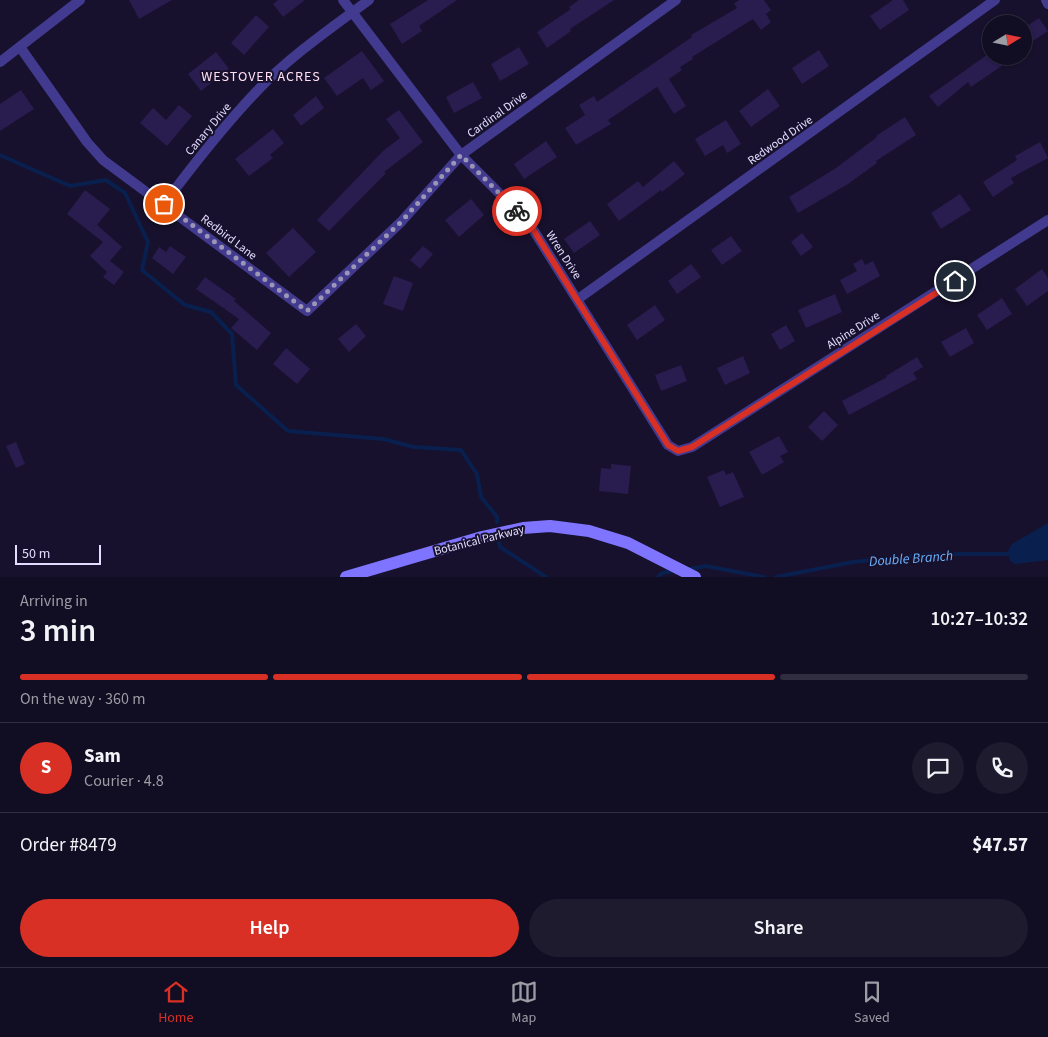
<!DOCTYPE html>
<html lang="en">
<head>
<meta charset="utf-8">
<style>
	body { margin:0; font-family:"Source Sans 3",sans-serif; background:#1e1b2f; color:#f1f3f6; height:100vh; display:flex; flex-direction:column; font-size:19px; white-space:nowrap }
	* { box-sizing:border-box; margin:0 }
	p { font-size:16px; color:#9c9ca5 }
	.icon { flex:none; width:28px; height:28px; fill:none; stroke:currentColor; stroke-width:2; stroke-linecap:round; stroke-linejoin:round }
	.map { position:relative; height:577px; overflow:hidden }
	.sheet { display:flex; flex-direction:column; background:#110d22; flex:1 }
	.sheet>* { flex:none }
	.needle { width:32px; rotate:80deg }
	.controls { position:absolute; left:982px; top:15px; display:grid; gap:10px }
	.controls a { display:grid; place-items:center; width:50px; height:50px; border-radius:50%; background:#110d22; box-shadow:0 1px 4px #0004,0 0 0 1px #302d40; font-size:25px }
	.scale { position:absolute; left:15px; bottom:12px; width:86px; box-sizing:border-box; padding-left:5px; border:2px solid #e3ddff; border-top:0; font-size:14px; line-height:18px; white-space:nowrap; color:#e3ddff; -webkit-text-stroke:4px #17112d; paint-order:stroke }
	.pin { position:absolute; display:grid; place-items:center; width:42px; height:42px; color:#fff; margin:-21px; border:2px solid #fff; border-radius:50%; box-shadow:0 1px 5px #0007 }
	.courier { position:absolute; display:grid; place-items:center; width:50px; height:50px; margin:-25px; border:4px solid #d93025; border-radius:50%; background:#fff; color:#222; box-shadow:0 1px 6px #0007 }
	.summary em { font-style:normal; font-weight:600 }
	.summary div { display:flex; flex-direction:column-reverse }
	.summary { display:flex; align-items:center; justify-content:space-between; height:85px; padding:0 20px }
	h1 { font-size:32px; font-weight:600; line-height:38px }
	.bar { display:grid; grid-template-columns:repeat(4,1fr); gap:8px 5px; align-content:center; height:60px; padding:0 20px }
	.bar i { height:6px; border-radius:4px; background:#302d40 }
	.bar .current { background:#d93025 }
	.bar p { grid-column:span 4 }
	.line { display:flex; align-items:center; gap:12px; padding:0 20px; border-top:1px solid #302d40 }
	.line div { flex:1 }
	.round { display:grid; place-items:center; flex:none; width:52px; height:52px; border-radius:26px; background:#1e1b2f }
	.button { display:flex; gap:10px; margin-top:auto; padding:10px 20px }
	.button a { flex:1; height:58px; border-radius:30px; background:#d93025; color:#fff; font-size:20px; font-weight:600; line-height:58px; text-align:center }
	.button a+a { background:#1e1b2f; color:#f1f3f6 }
	.menu { display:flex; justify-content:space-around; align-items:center; height:70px; border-top:1px solid #302d40; background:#110d22; font-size:14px; color:#9c9ca5 }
	.menu a { display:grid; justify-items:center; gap:2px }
	.menu .current { color:#d93025 }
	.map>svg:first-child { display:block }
	.water { fill:#091f4e }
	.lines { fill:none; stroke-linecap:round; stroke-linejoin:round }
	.stream { stroke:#091f4e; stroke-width:4 }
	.building { fill:#291c4f }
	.street { stroke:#413a8e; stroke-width:10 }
	.secondary { stroke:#7e74ff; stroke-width:12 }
	.done { stroke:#9c96b6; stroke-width:5; stroke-dasharray:0 9 }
	.route { stroke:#d93025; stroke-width:6 }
	.labels { text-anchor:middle; stroke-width:4; stroke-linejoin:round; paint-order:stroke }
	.street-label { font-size:12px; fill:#e3ddff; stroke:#17112d }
	.neighbourhood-label { font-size:14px; letter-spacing:1px; fill:#ffdff2; stroke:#17112d }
	.water-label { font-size:14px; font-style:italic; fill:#6bb3ff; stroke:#17112d }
</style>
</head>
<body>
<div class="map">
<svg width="1048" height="577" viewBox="0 0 1048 577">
	<rect width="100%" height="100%" fill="#17112d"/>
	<path class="water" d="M1048,523v37l-33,4 -5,-3 -2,-11 4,-6z"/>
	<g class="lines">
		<g class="stream">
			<path d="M0,155l70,31 36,-6 19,13 23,49 -6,28 43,35 26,7 21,22 4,51 52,46 95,8 31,8 47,3 16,24 4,23 16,20v5"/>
			<path d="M499,543l1,4 46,30"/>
			<path d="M689,569l17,-3 58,11"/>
			<path d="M658,577l4,-4 12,-2"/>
			<path d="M776,577l77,-15 79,-8h79"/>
		</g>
	</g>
	<g class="building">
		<path d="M129,0h43l-33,19z"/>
		<path d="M278,0h27l-22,17 -10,-13z"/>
		<path d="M428,0h29l-38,26 3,5 -20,13 -12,-20z"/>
		<path d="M579,0h35l-44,29 1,2 -24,17 -10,-16 34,-23 -2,-2z"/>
		<path d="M739,0h25l7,10 -5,4 5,8 -10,8 -8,-11 -61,38 1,2 -13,8 2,3 -13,9 17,27 -12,8 -17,-27 -49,33 3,4 -35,21 -11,-17 20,-13 -6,-10 15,-9 3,6 95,-65 -1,-2 46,-27 -3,-4z"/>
		<path d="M893,0h10l6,10 -29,20 -10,-14z"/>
		<path d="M256,15l13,12 -25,28 -13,-12z"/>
		<path d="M1039,18l9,13 -24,16v-19z"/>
		<path d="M519,47l10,17 -29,17 -9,-17z"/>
		<path d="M819,50l10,16 -27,18 -10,-16z"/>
		<path d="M362,51l22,30 -13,9 -8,-12 -26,18 -13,-18z"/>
		<path d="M216,52l13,17 -28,22 -13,-17z"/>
		<path d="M991,52v4h7l5,9 -32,22 -3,-5 -30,25 -9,-11z"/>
		<path d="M473,82l9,16 -28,15 -8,-16z"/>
		<path d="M768,89l12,17 -29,21 -12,-16z"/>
		<path d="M21,90l13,19 -34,22v-27z"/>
		<path d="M316,96l8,12 -23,18 -8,-11z"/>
		<path d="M179,105l13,11 -25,30 -27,-23 13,-15 13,12z"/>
		<path d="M399,110l24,32 -39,30 2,1 -57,58 -12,-11 66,-69 17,-13 -14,-19z"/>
		<path d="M905,117l11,18 -40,26 1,2 -29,21 -50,29 -9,-16 47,-29 41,-31 -1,-1z"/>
		<path d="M726,120l15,24 -14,9 -4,-8 -18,11 -10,-17z"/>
		<path d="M273,129l11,14 -14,12 3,3 -24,18 -14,-17z"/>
		<path d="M546,141l11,16 -33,22 -10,-15z"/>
		<path d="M1040,142l8,16 -37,20 3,5 -21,14 -10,-15 34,-22 -2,-4z"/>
		<path d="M674,161l11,13 -23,18 -1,-2 -42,31 -12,-17 31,-23 5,6z"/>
		<path d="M85,190l25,19 -13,16 25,22 -12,14 14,11 -10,13 -11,-8 4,-5 -17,-16 13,-14 -36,-28z"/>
		<path d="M960,194l11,16 -30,19 -10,-16z"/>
		<path d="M471,199l13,16 -25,22 -14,-17z"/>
		<path d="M590,221l10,14 -26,18 -10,-14z"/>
		<path d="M293,228l23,24 -27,25 -23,-24z"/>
		<path d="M802,233l11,14 -12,9 -10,-14z"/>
		<path d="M731,236l11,15 -20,14 -11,-15z"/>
		<path d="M170,246l16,11 -13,17 -21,-16 7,-11 7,5z"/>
		<path d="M423,246l10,8 -13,15 -10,-9z"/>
		<path d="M862,259l3,6 8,-4 7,15 -33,18 -7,-14 17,-9 -4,-7z"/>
		<path d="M691,264l10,13 -24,17 -9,-13z"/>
		<path d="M1042,269l6,9v13l-21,15 -12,-17z"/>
		<path d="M394,276l19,7 -10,28 -20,-7z"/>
		<path d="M205,277l31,22 -2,2 37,32 -14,17 -26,-22 8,-9 -43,-30z"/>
		<path d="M835,294l7,18 -36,16 -8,-18z"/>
		<path d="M1002,298l10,16 -25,16 -10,-15z"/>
		<path d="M655,305l10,15 -28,20 -10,-15z"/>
		<path d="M356,324l10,12 -17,16 -11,-13z"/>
		<path d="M786,325l9,16 -15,9 -9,-16z"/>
		<path d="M966,328l8,15 -24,14 -9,-15z"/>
		<path d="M286,348l24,21 -13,15 -24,-20z"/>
		<path d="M743,356l7,17 -25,12 -8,-17z"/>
		<path d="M917,357l6,10 -10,6 4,6 -68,36 -7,-14 45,-24 -1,-1z"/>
		<path d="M681,365l6,16 -26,10 -6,-16z"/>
		<path d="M824,411l14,14 -16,16 -14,-14z"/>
		<path d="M779,436l9,16 -8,4 4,6 -22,13 -13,-23z"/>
		<path d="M16,442l9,22 -9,4 -10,-22z"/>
		<path d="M611,464l20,2 -3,28 -29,-3 2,-23 10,1z"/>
		<path d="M724,470l2,5 7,-3 11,25 -24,10 -13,-30z"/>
	</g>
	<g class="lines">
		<g class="street">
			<path d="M343,0l118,155 68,68 139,222 10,6 14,-4 356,-227"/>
			<path d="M1046,0l2,4"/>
			<path d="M20,47l67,95 16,18 204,151 94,-89 60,-67 215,-155"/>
			<path d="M0,62l80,-62"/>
			<path d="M164,204c29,-39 59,-77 92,-112 33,-35 75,-64 113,-92"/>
			<path d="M578,299l417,-299"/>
		</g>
		<path class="secondary" d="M346,577l136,-40 41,-9 27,-2 39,5 39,12 67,34"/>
	</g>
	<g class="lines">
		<path class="done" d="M164,204l143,107 94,-89 60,-67 56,56"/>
		<path class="route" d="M517,211l12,12 139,222 10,6 14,-4 263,-166"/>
	</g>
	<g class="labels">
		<g class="street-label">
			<text transform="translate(497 114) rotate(-36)" y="4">Cardinal Drive</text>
			<text transform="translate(208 129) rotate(-50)" y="4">Canary Drive</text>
			<text transform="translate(780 140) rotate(-35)" y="4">Redwood Drive</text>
			<text transform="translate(229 237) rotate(37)" y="4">Redbird Lane</text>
			<text transform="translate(564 255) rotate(57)" y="4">Wren Drive</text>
			<text transform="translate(853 330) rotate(-32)" y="4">Alpine Drive</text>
			<text transform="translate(479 540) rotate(-14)" y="4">Botanical Parkway</text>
		</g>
		<g class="neighbourhood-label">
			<text x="261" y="81">WESTOVER ACRES</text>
		</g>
		<g class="water-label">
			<text transform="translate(911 558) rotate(-4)" y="5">Double Branch</text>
		</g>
	</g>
</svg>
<div class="controls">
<a><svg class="needle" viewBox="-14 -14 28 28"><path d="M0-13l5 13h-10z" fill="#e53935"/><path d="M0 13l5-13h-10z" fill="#9c9ca5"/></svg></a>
</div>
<div class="scale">50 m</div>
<div class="pin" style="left:164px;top:204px;background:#ea580c"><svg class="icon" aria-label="bag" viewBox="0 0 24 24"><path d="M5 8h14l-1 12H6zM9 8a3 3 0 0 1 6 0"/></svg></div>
<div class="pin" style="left:955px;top:281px;background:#1f2937"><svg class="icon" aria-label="home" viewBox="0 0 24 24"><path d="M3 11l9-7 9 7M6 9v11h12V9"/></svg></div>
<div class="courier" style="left:517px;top:211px"><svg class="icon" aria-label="bike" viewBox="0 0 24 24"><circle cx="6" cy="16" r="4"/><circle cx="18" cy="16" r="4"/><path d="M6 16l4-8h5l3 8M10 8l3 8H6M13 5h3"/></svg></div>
</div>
<section class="sheet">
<div class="summary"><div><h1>3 min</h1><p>Arriving in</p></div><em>10:27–10:32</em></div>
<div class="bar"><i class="current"></i><i class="current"></i><i class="current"></i><i></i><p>On the way · 360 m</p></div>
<div class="line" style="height:90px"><b class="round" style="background:#d93025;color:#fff">S</b><div><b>Sam</b><p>Courier · 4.8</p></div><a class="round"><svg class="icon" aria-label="chat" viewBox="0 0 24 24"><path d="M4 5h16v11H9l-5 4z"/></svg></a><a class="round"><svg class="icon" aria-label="phone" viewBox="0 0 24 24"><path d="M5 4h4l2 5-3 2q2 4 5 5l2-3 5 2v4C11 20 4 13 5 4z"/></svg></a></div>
<div class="line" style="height:65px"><div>Order #8479</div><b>$47.57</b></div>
<div class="button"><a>Help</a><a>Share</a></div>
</section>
<nav class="menu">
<a class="current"><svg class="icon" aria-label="home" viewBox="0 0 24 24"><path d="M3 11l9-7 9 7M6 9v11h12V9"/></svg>Home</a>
<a><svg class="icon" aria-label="map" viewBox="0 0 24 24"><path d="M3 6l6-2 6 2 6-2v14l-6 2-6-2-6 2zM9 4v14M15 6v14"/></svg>Map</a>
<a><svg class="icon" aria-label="saved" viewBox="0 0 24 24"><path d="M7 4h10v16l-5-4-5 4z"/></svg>Saved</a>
</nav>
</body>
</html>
